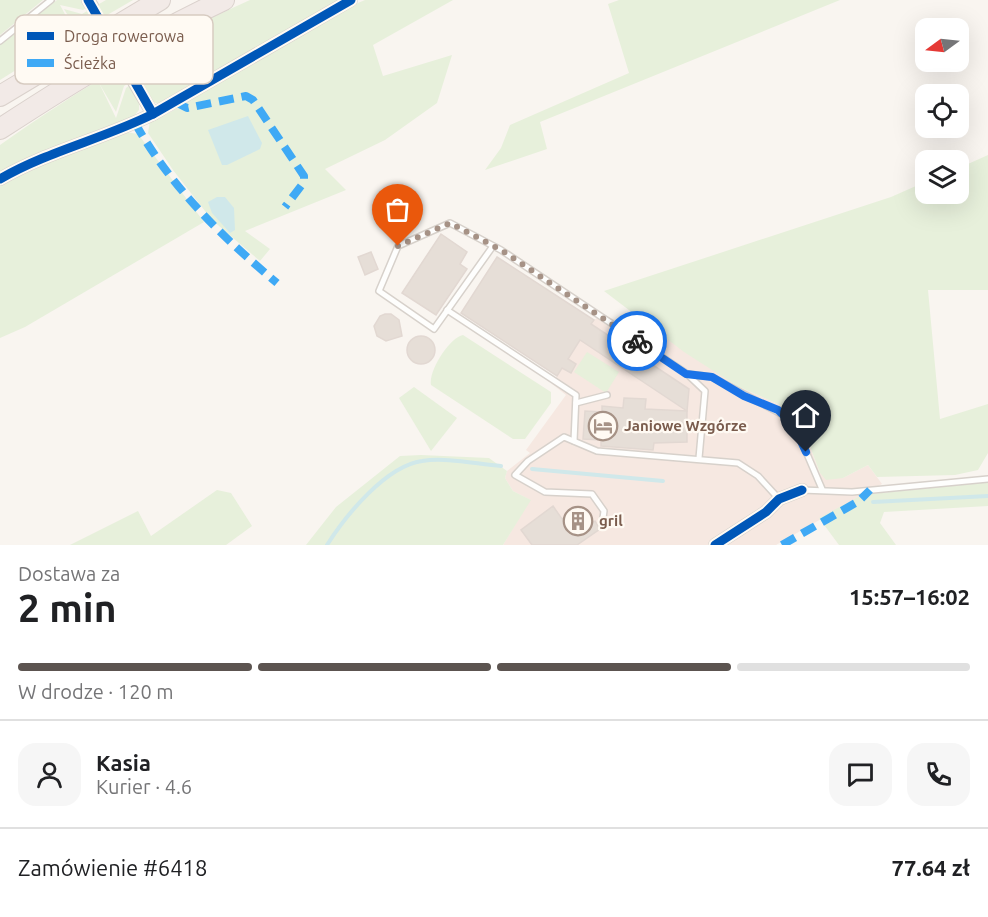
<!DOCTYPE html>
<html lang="pl">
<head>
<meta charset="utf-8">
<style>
	body { margin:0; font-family:Ubuntu,sans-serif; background:#f6f6f6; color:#202124; height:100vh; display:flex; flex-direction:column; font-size:22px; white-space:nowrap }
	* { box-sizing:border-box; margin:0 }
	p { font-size:20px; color:#757577 }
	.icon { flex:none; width:33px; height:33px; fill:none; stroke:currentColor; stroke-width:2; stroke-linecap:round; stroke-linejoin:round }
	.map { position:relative; height:545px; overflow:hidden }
	.drawer { display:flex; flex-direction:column; background:#fff; flex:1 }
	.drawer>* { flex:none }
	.needle { width:39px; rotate:255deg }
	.tools { position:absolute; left:915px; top:18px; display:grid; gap:12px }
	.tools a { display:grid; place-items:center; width:54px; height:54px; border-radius:12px; background:#fff; box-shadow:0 6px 24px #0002; font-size:30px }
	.pin { position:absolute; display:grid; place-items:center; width:51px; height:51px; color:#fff; margin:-62px -26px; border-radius:50% 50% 50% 0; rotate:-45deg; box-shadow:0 0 6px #0007 }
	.pin .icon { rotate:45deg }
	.courier { position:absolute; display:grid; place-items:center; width:60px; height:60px; margin:-30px; border:4px solid #1a73e8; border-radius:50%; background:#fff; color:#222; box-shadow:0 2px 8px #0007 }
	.summary em { font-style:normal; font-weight:700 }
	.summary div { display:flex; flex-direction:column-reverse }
	.summary { display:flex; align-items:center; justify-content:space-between; height:102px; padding:0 18px }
	h1 { font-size:39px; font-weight:700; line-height:45px }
	.bar { display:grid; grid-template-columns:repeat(4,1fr); gap:9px 6px; align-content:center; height:72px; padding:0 18px }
	.bar i { height:8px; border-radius:4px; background:#e0e0e0 }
	.bar .selected { background:#5c5450 }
	.bar p { grid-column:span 4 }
	.line { display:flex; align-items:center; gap:15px; padding:0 18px; border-top:2px solid #e0e0e0 }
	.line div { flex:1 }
	.round { display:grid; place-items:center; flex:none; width:63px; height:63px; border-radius:18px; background:#f6f6f6 }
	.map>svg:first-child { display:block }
	.commercial { fill:#f6e8e1 }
	.green { fill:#e7f0db }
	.water { fill:#d0e8ea }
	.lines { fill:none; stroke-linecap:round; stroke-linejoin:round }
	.stream { stroke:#d0e8ea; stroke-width:4 }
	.building { fill:#e6ded7; stroke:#e2d8d2; stroke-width:1.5 }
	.street-tunnel { stroke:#d9cfc7; stroke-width:10; stroke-dasharray:10 5; stroke-linecap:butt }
	.lane-casing { stroke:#d7d1cb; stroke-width:8 }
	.street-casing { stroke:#d7d1cb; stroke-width:14 }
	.highway-casing { stroke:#dad1cc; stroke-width:22 }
	.lane { stroke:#fefefd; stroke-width:5 }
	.street { stroke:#fefefd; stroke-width:10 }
	.highway { stroke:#f2eae7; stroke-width:20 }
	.quiet { stroke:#3fa9f5; stroke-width:8; stroke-dasharray:15 8; stroke-linecap:butt }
	.cycleway-casing { stroke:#fffaf3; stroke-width:13 }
	.cycleway { stroke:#0057b8; stroke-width:9 }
	.done { stroke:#a69286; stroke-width:6; stroke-dasharray:0 10.8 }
	.route { stroke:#1a73e8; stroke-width:8 }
	.labels { text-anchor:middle; stroke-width:4.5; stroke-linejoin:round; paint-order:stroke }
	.poi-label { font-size:15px; font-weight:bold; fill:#7a5c4d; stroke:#fffaf3; text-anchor:start }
	.key { fill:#fffaf3; stroke:#d7cbc1; stroke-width:1.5 }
	.key-label { font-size:16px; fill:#7a5c4d }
</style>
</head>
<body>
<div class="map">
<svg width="988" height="545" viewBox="0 0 988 545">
	<rect width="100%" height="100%" fill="#f9f5f0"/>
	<path class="commercial" d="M603,314l28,14 7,-9 99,67 41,18 22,16 20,53 23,5 25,-13 14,19 -106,61h-273l27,-45 -17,-9 -8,-13 2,-7 23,-18 -4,-3 40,-55 -14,-11 10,-16 9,5 5,-9 -8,-5 26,-39z"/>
	<g class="green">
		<path d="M0,0h43l-43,35z"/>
		<path d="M57,0h25l5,7 -4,3 -23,-5 15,28 -75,47v-35z"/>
		<path d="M106,0h27l-55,32 -14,-23 18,5z"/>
		<path d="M250,0h93l-184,104 -9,-3 -11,-20 13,-9 29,6 -30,-8 -27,16 -8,26 -17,-29 17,35 10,-30 5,-4 8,13v13l-9,11 -105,38 -25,14v-28c78,-55 162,-106 250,-145z"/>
		<path d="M365,0h88l-80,45 10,31 69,-21 -15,48 -52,37 -60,29 21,21 -101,41 25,18 -10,12 -48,-41 -39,-50 -25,-37 2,-12 19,-8 170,-102z"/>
		<path d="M619,0h221l-300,122 7,27 -62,21 16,-22 9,-23 119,-52 -21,-69z"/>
		<path d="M126,132l12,2 66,88 -179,105 -25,11v-154l23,-15z"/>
		<path d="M988,155v135h-60l12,129 48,-15v49l-10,17 -23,5 -78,2 -9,-12 -25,13 -17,2 -6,-7 -20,-53 -22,-16 -41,-18 -53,-34 -80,-61 287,-94 34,-15 1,12h32l1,-26z"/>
		<path d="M463,335l88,57v11l-26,36h-12l-82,-54c-3,-14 19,-48 32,-50z"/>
		<path d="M587,352l32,20 -13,21 -32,-21z"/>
		<path d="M414,387l43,31 -26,33 -32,-53z"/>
		<path d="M421,455l68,3 18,13 -2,7 8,13 18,9 -28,45h-197l30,-38 64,-51z"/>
		<path d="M988,482v24l-104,6 -4,11 16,22h-57l-20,-27 43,-23z"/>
		<path d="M217,490l14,3 21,33 -26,19h-156l68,-34 13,25z"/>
	</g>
	<g class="water">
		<path d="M248,116l14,27 -2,6 -33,16h-5l-14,-35z"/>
		<path d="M217,197h8l9,11 1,22 -5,3 -18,-20 -4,-11z"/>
	</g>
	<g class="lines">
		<g class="stream">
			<path d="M532,469l131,12"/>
			<path d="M873,502l115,-6"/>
			<path d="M327,545c19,-30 59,-79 95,-84 24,-4 54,3 79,5"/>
		</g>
	</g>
	<g class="building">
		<path d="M441,234l26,18 -7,12 7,5 -31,46 -34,-22z"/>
		<path d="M371,252l7,17 -13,6 -7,-18z"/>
		<path d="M497,257l97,63 -3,4 98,65 -2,22 -107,-71 -12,19 8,5 -5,9 -9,-5 -5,8 -96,-63z"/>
		<path d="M385,314h6l8,6 3,16 -16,5 -9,-5 -3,-10 6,-10z"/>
		<circle cx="421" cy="350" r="14"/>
		<path d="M624,398l22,1 -1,10 42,2v31l-33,1 -1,7 -52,-4v-6l-18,-1 2,-28 17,1v-6l21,2z"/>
		<path d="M553,506l9,13 14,-10 11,4 1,13 7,-5 5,8 -23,16h-45l-11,-15z"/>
	</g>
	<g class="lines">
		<path class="street-tunnel" d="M92,6l42,76"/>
		<g class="lane-casing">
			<g id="lane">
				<path d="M0,41l51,-41"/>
				<path d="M493,246l-59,83 -55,-38 19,-45 52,-23 51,27 185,123 19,18 -6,67"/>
				<path d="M447,310l129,85 -2,46"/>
				<path d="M688,374l24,3 75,40 11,16 24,56"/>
				<path d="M576,403l31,-8"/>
				<path d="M802,490l50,2 136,-13"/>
				<path d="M603,518l1,-7 -12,-17 -47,-2 -30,-17 13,-14 36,-24 33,14 141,12 20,13 21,23"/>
			</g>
		</g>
		<g class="street-casing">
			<g id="street">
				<path d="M88,0l4,6"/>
				<path d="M153,114l198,-114"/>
				<path d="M0,179c48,-28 103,-40 153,-65l-19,-32"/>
				<path d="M715,545l51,-33 13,-13 23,-9"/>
			</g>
		</g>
		<g class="highway-casing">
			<g id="highway">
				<path d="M0,96l160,-96"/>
				<path d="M0,129c72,-47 145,-92 224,-129"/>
			</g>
		</g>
		<use href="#lane" class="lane"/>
		<use href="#street" class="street"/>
		<use href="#highway" class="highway"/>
		<g class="quiet">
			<path d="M175,102l12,6 59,-12 7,4 51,76v6l-19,25"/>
			<path d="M135,123c36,64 86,113 142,160"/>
			<path d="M782,545l77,-44 11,-11"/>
		</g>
		<g class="cycleway-casing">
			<g id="cycleway">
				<path d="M153,114l198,-114"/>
				<path d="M0,179c48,-28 103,-40 153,-65l-65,-114"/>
				<path d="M715,545l51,-33 13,-13 23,-9"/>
			</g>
		</g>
		<use href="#cycleway" class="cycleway"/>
	</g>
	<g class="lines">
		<path class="done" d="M398,246l52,-23 51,27 136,91"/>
		<path class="route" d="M637,341l49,33 26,3 32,19 34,14 15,14 13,28"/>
	</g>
	<defs>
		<g id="hotel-ring" transform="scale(1.5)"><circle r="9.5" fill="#fffaf3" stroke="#a69286" stroke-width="1.5"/><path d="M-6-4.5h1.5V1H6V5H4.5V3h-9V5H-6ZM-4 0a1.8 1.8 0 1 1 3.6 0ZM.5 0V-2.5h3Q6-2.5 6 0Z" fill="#a69286"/></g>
		<g id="building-ring" transform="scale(1.5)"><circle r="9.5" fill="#fffaf3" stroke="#a69286" stroke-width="1.5"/><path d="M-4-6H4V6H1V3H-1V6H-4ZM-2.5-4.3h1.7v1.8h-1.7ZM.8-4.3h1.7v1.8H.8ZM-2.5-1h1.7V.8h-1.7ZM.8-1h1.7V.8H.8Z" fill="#a69286"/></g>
	</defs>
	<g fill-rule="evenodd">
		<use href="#hotel-ring" x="603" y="426"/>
		<use href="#building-ring" x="578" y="521"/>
	</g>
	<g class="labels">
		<g class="poi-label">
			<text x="624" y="431">Janiowe Wzgórze</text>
			<text x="599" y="526">gril</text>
		</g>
	</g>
	<rect x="15" y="15" width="198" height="69" rx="9" class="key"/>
	<rect x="27" y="32" width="27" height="8" fill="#0057b8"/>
	<rect x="27" y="59" width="27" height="8" fill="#3fa9f5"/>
	<g class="key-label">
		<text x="64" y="42">Droga rowerowa</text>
		<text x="64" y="69">Ścieżka</text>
	</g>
</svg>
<div class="tools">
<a><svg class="needle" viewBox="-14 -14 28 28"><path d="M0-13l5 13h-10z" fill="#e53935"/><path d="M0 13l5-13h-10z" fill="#757577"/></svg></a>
<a><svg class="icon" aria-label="locate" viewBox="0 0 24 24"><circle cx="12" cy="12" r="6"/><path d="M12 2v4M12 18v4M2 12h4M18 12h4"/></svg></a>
<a><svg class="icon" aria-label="layers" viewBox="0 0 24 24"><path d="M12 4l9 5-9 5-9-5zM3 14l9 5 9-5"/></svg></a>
</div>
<div class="pin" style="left:398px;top:246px;background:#ea580c"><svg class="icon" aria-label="bag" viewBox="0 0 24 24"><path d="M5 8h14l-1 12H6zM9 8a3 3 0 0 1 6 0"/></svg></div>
<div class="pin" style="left:806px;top:452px;background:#1f2937"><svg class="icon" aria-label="home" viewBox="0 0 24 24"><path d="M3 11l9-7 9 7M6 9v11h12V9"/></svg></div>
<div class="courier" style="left:637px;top:341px"><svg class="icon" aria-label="bike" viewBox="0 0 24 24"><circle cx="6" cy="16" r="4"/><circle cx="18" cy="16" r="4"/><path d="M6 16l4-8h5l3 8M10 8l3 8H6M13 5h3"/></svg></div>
</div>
<section class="drawer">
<div class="summary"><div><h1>2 min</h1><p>Dostawa za</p></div><em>15:57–16:02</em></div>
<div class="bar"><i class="selected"></i><i class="selected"></i><i class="selected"></i><i></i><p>W drodze · 120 m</p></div>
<div class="line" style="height:108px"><a class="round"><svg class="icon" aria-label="person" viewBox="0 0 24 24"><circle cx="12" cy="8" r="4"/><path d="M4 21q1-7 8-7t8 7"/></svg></a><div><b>Kasia</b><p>Kurier · 4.6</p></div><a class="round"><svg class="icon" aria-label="chat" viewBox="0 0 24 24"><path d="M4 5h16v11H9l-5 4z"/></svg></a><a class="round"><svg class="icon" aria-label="phone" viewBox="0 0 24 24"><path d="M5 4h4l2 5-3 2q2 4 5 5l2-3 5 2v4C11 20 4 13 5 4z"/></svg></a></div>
<div class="line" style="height:78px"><div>Zamówienie #6418</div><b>77.64 zł</b></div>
</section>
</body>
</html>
